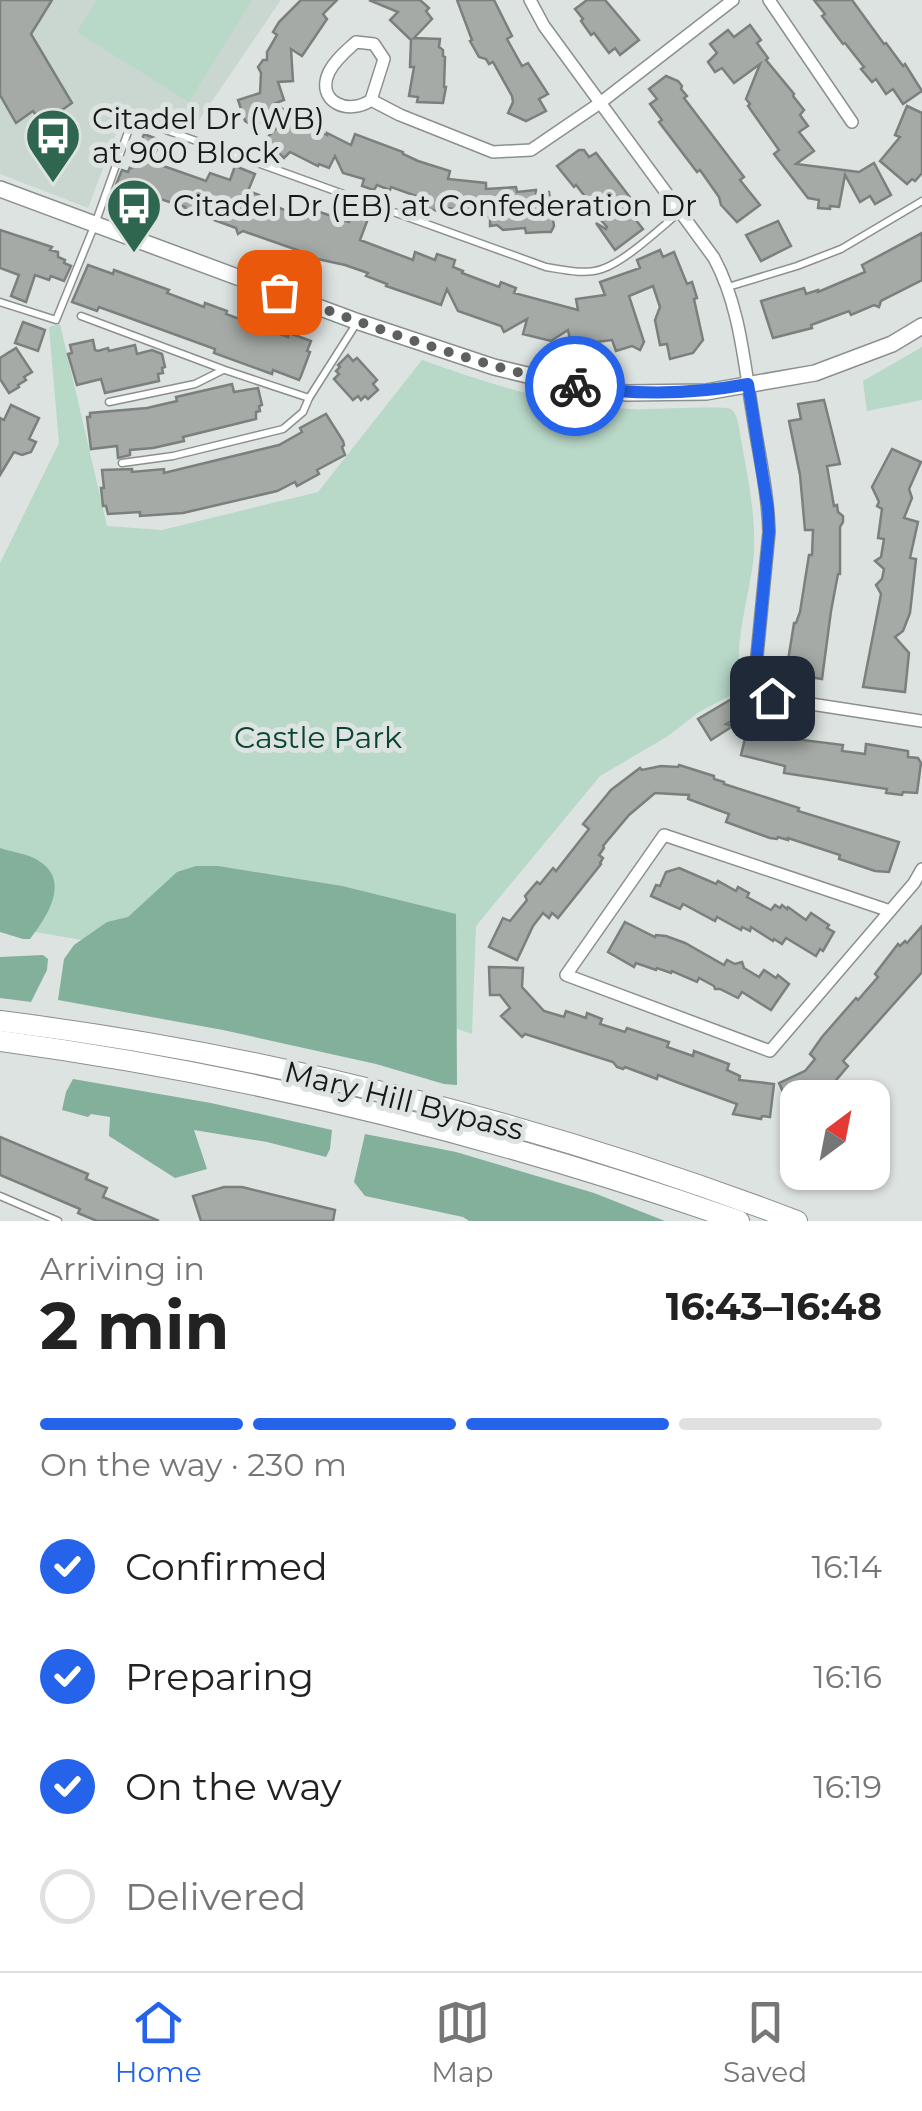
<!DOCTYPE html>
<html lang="en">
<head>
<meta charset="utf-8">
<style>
	body { margin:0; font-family:Montserrat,sans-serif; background:#f2f2f2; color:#222; height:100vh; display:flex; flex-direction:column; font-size:38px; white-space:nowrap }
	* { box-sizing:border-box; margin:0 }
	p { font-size:32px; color:#767676 }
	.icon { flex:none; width:55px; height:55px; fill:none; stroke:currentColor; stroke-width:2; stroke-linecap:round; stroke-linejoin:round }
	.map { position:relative; height:1221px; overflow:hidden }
	.details { display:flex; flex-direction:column; background:#fff; flex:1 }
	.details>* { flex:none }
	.needle { width:65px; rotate:32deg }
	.buttons { position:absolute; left:780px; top:1080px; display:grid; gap:20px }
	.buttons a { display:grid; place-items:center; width:110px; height:110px; border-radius:20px; background:#fff; box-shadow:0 2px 8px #0004; font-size:50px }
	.pin { position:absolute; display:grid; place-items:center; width:85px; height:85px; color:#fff; margin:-42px; border-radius:20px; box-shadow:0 5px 15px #0006 }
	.courier { position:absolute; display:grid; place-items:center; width:100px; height:100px; margin:-50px; border:8px solid #2563eb; border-radius:50%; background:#fff; color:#222; box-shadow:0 2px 12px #0007 }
	.headline em { font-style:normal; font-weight:700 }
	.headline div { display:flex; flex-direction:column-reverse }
	.headline { display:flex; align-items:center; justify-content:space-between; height:170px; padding:0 40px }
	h1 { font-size:65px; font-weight:700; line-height:75px }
	.bar { display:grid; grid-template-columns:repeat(4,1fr); gap:15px 10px; align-content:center; height:120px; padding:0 40px }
	.bar i { height:12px; border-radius:8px; background:#e0e0e0 }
	.bar .selected { background:#2563eb }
	.bar p { grid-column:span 4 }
	ol { padding:0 40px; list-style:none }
	li { display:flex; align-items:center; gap:30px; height:110px }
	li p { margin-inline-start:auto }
	li .icon { padding:10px; border-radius:50%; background:#2563eb; color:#fff; stroke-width:4 }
	li:last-child { color:#767676 }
	li i { width:55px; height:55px; border:5px solid #e0e0e0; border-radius:50% }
	.tabs { display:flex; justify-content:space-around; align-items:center; height:140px; border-top:2px solid #e0e0e0; background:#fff; font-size:28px; color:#767676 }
	.tabs a { display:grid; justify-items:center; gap:5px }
	.tabs .selected { color:#2563eb }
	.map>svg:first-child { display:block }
	.built { fill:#cad7d0 }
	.green { fill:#b8d8c8 }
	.forest { fill:#83b09a }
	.building { fill:#a5aaa7; stroke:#7b807d; stroke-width:2.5 }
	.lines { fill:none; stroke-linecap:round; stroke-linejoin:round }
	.lane-casing { stroke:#8b908e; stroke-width:9 }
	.street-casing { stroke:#8b908e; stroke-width:14 }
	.secondary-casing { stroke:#8b908e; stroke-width:18 }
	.highway-casing { stroke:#8b908e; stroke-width:22 }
	.lane { stroke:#fff; stroke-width:6 }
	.street { stroke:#fff; stroke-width:11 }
	.secondary { stroke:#fff; stroke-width:15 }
	.highway { stroke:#fff; stroke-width:20 }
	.done { stroke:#5c605e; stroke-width:10; stroke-dasharray:0 18 }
	.route { stroke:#2563eb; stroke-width:12 }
	.labels { text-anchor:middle; stroke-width:10; stroke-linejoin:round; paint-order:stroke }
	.poi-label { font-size:30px; fill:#171918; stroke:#dde3e0; text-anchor:start }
	.park-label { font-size:30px; fill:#084530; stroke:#dde3e0 }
	.street-label { font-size:30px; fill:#171918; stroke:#dde3e0 }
</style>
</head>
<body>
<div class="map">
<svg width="922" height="1221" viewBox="0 0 922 1221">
	<rect width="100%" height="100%" fill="#dde3e0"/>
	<path class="built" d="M0,0h281l-90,132 -68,-16 -35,92 -88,-34z"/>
	<g class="green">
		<path d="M97,0h155l-63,102 -112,-70z"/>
		<path d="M60,324l47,202 55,4 156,-38 104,-132c69,25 136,46 209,49 15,1 94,-4 100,0 4,3 6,9 7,13 7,43 18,87 16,130 -3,42 -24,98 -11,137l-44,23 -31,24 -68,40 -124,150 -4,108 -155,-54 -317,-54v-363l59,-120 -10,-116z"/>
		<path d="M922,347v53l-55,11 -4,-30z"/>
	</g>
	<g class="forest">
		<path d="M0,848c12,4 29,6 39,13 32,20 8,56 -9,78h-7l-23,-7z"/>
		<path d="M196,866h22l124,20 114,28 1,171 -13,-1 -68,-20 -153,-34 -165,-30 6,-41 10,-14 33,-23 21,-5 49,-45z"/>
		<path d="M43,955l5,4 -1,11 -16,32 -31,-4v-41z"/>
		<path d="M73,1079l138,24 121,27 -2,19 -4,8 -59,-15 -73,-12 13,39 -32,9 -66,-42 1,-19 -19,-3 -3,3 -26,-7 4,-18z"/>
		<path d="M365,1134l91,18 138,41 71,28h-196l-6,-4 -98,-21 -11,-14z"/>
	</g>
	<g class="building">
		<path d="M0,0h52l-21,34 41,69 -30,21 -9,-13 -17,12 -16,-28z"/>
		<path d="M301,0h36l-14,14 4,5 -25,37 -11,-7 2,32 -15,1 6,18 -8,3 12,11 -37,11 -6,-4 -7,-21 22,-7 1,-20 -3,-6 5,-7h4v-8l10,-17 -4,-3 6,-10z"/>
		<path d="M369,0h51l9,8 -3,3 6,8 -18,19 26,1 -1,8 4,3v6l2,1 -1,30h2l-3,16 -26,-1 1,-5 -9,-1 5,-29h-4l1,-27 -21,-20 8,-8z"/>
		<path d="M457,0h37l18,36 -5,3 15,27 6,-3 20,31 -9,5 7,12 -20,10 -18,-8 5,-11 -1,-6 -19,-34 -4,2 -3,-5 -7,-2 -9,-16 2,-1z"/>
		<path d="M587,0h18l34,40 -19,15 -5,-7 -6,5 -15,-20 -3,2 -10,-14 2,-2 -8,-10z"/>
		<path d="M814,0h38l32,44 2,-1 17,23 2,-2 17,27 -19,13 -10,-15 -7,5 -10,-15 -4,3 -11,-13 3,-2 -19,-24 -2,1 -21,-28 3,-2z"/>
		<path d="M750,25l11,15 -4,3 11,15 -2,2 28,34 -1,2 11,14 -4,5 8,11 -9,6 15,19 -18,13 63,8 15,-9 17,32 -16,9 -5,-8 -10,6 -15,-27 -6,32 -9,-1v3l-12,-1 1,-8 -11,-2 -34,-44 5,-4 -31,-44 2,-2 -4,-5 14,-35 -26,19 -12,-15 -7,4 -7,-10 9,-9 -7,-9 18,-14 6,7z"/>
		<path d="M666,76l12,5 4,5 -1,3 6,7 -3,2 60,79 -4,3 20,25 -23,17 -16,-17 -2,-8 -19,-27 -3,2 -38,-50 3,-2 -12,-16 7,-5 -8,-10z"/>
		<path d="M907,106l15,7v60l-7,8 -3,-2 -5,5 -27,-23 20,-24 -5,-2z"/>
		<path d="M289,115l12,11 4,-2 10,10 2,-4 10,5v-2l24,12 4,-11 48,18v2l15,7 32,10 -2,8 38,4v6l30,-2 1,5 19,-2v3l13,-1 5,34 -3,6h-8l-17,1 -1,-5 -22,2 -6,-5 -7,1v-9l-22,-2v-3l-24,-5 -7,4 -14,-4 2,-8 -34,-12 -1,3 -13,-5 -3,5 -12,-4 2,-7 -21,-6 -8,-17 -6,12 -10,-4 -1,2 -28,-14 -6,6 -19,-18z"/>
		<path d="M144,134l16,6 -8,22 54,19 4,-8 20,7 5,-14 20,8 -7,17 11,4 -2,5 39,14 1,-2 15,3 2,-5 35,12 5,-12 15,6 -9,24 53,20 2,-8 20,8 2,-6 18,6 -2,7 10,4 -1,2 37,14 2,-5 15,6 -2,5 64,17 -2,-11 29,-4 -5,-13 40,-14 -3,-8 23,-10 3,7 11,-5 13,32 5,-2 5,16 -3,1 9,41 -10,13 -23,6 -3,-15 -7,1 -5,-25 5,-13 -7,-21 -24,10 15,46 -4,8 -8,-4 -16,5 -4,-11 -41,5 -3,-15 -17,11 -28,-7 4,-15 -23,13 -3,-6 -43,-15 -11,-22 -6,16 -55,-19 1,-2 -21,-8 2,-3 -23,-8 -32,-7 -14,-5 1,-2 -57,-20 -5,3 -2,-6 -52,-19 1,-2 -43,-14 -1,3 -26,-9 7,-17 6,2 2,-5 2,1z"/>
		<path d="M579,150h5l5,7 7,-4 46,60 -7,6 8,10 -28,21 -19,-27 10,6 1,-2 -21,-24 1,-4 -11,-14 -2,2 -17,-21z"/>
		<path d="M778,221l13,25 -30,15 -15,-26z"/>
		<path d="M0,230l52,17 -2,3 8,2v5l7,3 -1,3 7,3 -7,15 -13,-5 -2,4 -14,-5 -9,27 -15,-6 8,-21 -19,-7z"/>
		<path d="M922,233v47l-41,21 -2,6 -5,-2 -23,10 -2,-4 -38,14 1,3 -39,10 -12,-37 43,-13 2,6 12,-4v2l47,-20 -3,-7z"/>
		<path d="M88,265l25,9 1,-4 55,20 -2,3 37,14 1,-4 22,8 -1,3 62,23 1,-4 22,8 -4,10 3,1 -9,24 -2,4 -26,-10 -1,4 -58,-21 1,-4 -91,-33 -25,-9 -2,4 -25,-9z"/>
		<path d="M23,322l22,8 -7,21 -23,-8z"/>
		<path d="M93,340l2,10 3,1 10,-3 1,3 26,-6 2,9 15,-4 10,4 3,13 -3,1 1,5 -5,1 1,7 -54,12 -4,-14 -24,6 -9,-31 4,-1 -2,-8z"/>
		<path d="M16,348l16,24 -8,5 2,3 -8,5 1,2 -10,6 -9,-14v-21z"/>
		<path d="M348,355l5,6 4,-3 20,22 -4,4 5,6 -10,9 -3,-3 -4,4 -3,-4 -5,4 -19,-21 5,-5 -3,-3 4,-4 -2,-2z"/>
		<path d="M232,384l2,8 24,-4 4,17 -3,1 1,5 -4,1v7l-73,18 1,4 -31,7 -23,2v5l-12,3 -1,-12 -26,3 -4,-32h3v-4l57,-5 30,-7 -1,-4z"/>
		<path d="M824,400l16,64 -13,2 7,40 3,-1 1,7 5,4v6l-3,5v47h-2l-7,37 -9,68 -25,-4 1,-6 -11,-2 7,-44h2l4,-11 9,-57h3l1,-25h-8l-5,-55 -11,-54 12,-2 -3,-15z"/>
		<path d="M11,405l28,13 -10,21 7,3 -5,10 -9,3 -8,-3 -14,23v-57l4,2z"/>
		<path d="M326,414l17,27 1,4 -2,2 3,8 -28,15 2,4 -22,12 -2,-4 -18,9 -94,22 -43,3v-4l-32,2 -2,-8h-3l-2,-18h3l-2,-18 30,-1v3l32,-3v4l115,-28 23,-13 -2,-4z"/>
		<path d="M892,449l29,13 -12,27 3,9 -8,20 14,4 -8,36 6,1 -6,54 -7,18 -8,6 14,16 -4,39 -42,-5 18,-93 -5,-9 6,-6 2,-10 -9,-8 6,-4 3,-18 -6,-1 4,-29 -5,-3 2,-4 -7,-15z"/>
		<path d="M730,700l10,16 -14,8 7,2 -22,14 -13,-21z"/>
		<path d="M747,730l40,8 56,7 -1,6 23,3 1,-10 42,7v6l10,1 3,5 -4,30 -14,-1 -1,3 -16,-2 1,-4 -103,-16 1,-7 -44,-11z"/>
		<path d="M679,765l35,11v3l10,3v2l75,24 -1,3 101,31 -10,30 -14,-1 -36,-12 1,-4 -52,-17v2l-10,-3 -1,2 -7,-1 -44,-16 3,-8 -41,-15 1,-4 -34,-2 -26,22 -26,31 1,2 -5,7 4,3 -3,5 1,1 -43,54 -6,-5 -3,5 -6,-5 -10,13 -16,34 -28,-13 14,-29 7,3 17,-21 -2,-4 12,-14 3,2 13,-16 3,3 33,-42 -6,-5 28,-34 29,-22 2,2 19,-4 17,1z"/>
		<path d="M679,868l37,16 2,-3 18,10 2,-4 11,6 -2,4 24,13 4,-5 5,3 2,-3 5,4 1,-2 18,13 5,-7 18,12 -2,3 7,4 -11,19 -3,-2 -4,7 -30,-18 -4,6 -8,-5 -1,2 -22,-14 -1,4 -8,-4 -1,3 -24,-13 -2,4 -32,-17 -3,5 -29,-13 5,-11 4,1 6,-14z"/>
		<path d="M625,922l30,15 1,-2 10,1 19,7 39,22 3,-5 8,4 7,-2 2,6 15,9 5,-7 12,8 2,-3 11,9 -18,26 -29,-18 -4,6 -18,-9h-5l-1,-3 -15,-8 -2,4 -25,-11 -1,2 -14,-5 -1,2 -20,-7 -2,4 -26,-15z"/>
		<path d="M922,926v46l-79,89 5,5 -27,32h-23v27l-19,-42 26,-12 10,-12 -5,-5 12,-17 34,-39 2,2 20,-23 -3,-3 23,-30 2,2 5,-5 2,2z"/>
		<path d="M489,967l34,1 -1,19 22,24 20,6 2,-6 20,7 1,-5 15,6 -2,5 25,8 2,-4 42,14 -2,5 26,9 1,-5 35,13 -2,6 13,6 -1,4 35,4 -4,33 -8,-1 -1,3 -28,-5 4,-10 -58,-21 -21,-8 -1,4 -32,-12 -2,2 -6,-2 -4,-5 -88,-28 -3,3 -21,-21 9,-8 -10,-13h-10z"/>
		<path d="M0,1137l88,37 -2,5 21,9 -4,9 56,24h-62l-19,-8 2,-4 -80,-34z"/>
		<path d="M224,1187h18l93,23 -2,11h-132l-8,-25z"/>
	</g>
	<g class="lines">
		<g class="lane-casing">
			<g id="lane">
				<path d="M728,287l69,-21 44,-17 81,-48"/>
				<path d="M0,302l56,18 39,-96 34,-95 12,-8 405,146c18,3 39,8 56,2 24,-8 58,-41 78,-57"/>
				<path d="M81,316l144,54 84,28 49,-77"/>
				<path d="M109,402l86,-18 28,-14"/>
				<path d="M122,463l51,-7 110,-27 20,-17 6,-14"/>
				<path d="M0,1196l58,25"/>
			</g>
		</g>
		<g class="street-casing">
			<g id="street">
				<path d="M530,0l14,26 170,232c26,48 30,105 39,158 6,39 15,77 16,116l-14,144 5,14 12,8 150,23"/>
				<path d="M769,0l83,122"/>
				<path d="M371,100c-22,16 -56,2 -42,-28 6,-12 17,-21 27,-30l18,2 10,15 -13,41 29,15 93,37 38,-2 69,-47 133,-103"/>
				<path d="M890,911l-226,-76 -98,140 204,76 144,-168 8,-14"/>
			</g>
		</g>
		<g class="secondary-casing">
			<path id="secondary" d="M0,189l353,131 141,47 83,20 50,6 79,-1 109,-19 77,-29 30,-18"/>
		</g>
		<g class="highway-casing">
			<g id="highway">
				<path d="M0,1021c270,34 543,103 797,200"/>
				<path d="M0,1041c252,34 499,96 739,180"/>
			</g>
		</g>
		<use href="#lane" class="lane"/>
		<use href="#street" class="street"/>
		<use href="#secondary" class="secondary"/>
		<use href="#highway" class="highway"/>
	</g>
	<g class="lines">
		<path class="done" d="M279,292c97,37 195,72 296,94"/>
		<path class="route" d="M575,386c58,9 115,9 173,-2l20,125 1,23 -14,144 5,14 12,8"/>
	</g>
	<defs>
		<g id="bus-pin" transform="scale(2.875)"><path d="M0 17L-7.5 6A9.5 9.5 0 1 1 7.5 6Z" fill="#2e664f" stroke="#dde3e0"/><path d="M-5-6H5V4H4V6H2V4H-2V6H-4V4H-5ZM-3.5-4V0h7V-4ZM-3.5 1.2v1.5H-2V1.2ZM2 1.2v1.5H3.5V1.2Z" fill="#fff"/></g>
	</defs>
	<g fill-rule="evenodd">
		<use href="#bus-pin" x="53" y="136"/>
		<use href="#bus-pin" x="134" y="206"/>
	</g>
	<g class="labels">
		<g class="poi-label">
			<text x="92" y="129">Citadel Dr (WB)<tspan x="92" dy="34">at 900 Block</tspan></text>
			<text x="173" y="216">Citadel Dr (EB) at Confederation Dr</text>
		</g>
		<g class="park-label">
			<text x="318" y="748">Castle Park</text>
		</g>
		<g class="street-label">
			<text transform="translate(404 1101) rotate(14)" y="10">Mary Hill Bypass</text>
		</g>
	</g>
</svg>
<div class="buttons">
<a><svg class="needle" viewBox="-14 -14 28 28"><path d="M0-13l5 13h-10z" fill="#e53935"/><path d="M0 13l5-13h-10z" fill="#767676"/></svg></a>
</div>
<div class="pin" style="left:279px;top:292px;background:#ea580c"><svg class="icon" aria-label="bag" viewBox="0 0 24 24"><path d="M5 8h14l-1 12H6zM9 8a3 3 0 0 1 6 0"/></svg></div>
<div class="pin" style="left:772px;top:698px;background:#1f2937"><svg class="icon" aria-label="home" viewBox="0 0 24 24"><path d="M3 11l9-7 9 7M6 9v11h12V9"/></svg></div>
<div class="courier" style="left:575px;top:386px"><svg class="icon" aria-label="bike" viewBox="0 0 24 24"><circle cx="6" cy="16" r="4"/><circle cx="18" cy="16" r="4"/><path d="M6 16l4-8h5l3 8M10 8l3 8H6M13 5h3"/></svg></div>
</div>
<section class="details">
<div class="headline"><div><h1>2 min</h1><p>Arriving in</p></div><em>16:43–16:48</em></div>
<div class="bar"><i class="selected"></i><i class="selected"></i><i class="selected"></i><i></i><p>On the way · 230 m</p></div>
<ol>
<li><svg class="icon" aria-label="check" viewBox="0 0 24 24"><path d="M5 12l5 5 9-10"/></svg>Confirmed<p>16:14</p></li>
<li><svg class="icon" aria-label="check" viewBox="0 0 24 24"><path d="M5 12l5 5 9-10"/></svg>Preparing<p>16:16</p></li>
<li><svg class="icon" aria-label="check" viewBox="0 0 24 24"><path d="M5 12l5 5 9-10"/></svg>On the way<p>16:19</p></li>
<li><i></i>Delivered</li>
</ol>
</section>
<nav class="tabs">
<a class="selected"><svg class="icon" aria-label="home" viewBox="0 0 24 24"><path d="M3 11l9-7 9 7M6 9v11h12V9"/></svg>Home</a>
<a><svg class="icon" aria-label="map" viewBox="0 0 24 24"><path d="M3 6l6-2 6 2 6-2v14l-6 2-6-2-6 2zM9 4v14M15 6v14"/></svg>Map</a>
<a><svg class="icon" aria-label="saved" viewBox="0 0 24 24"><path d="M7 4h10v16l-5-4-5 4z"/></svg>Saved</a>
</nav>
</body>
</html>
